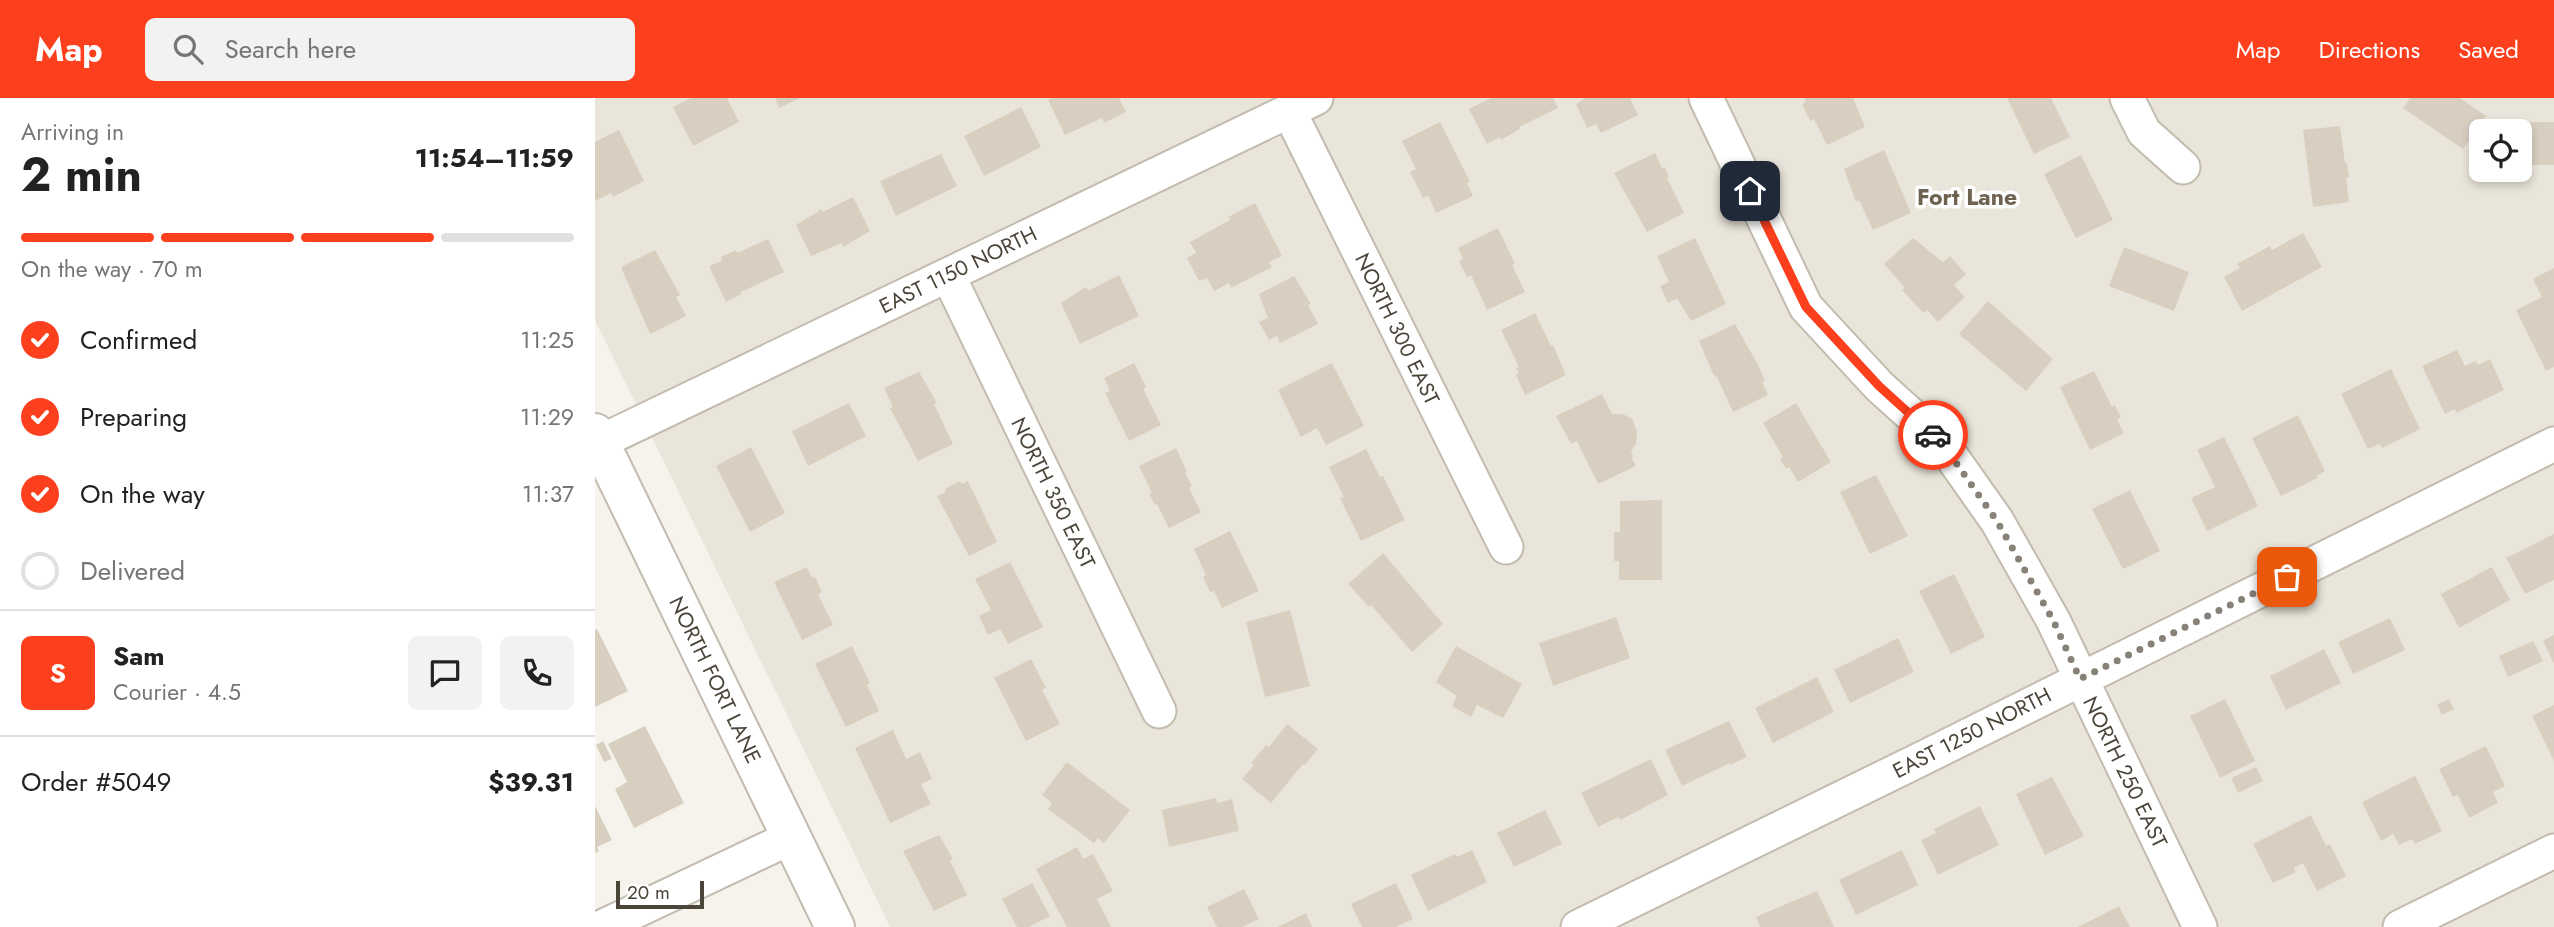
<!DOCTYPE html>
<html lang="en">
<head>
<meta charset="utf-8">
<style>
	body { margin:0; font-family:Jost,sans-serif; background:#f2f2f2; color:#222; height:100vh; display:flex; flex-direction:column; font-size:26px; white-space:nowrap }
	* { box-sizing:border-box; margin:0 }
	p { font-size:23px; color:#767676 }
	.icon { flex:none; width:38px; height:38px; fill:none; stroke:currentColor; stroke-width:2; stroke-linecap:round; stroke-linejoin:round }
	.map { position:relative; flex:1; overflow:hidden }
	.details { display:flex; flex-direction:column; background:#fff; width:595px }
	.details>* { flex:none }
	.fabs { position:absolute; left:1874px; top:21px; display:grid; gap:14px }
	.fabs a { display:grid; place-items:center; width:63px; height:63px; border-radius:10px; background:#fff; box-shadow:0 4px 10px #0003; font-size:35px }
	.scale { position:absolute; left:21px; bottom:18px; width:88px; box-sizing:border-box; padding-left:7px; border:4px solid #4b4439; border-top:0; font-size:19px; line-height:24px; white-space:nowrap; color:#4b4439; -webkit-text-stroke:5px #fff; paint-order:stroke }
	.pin { position:absolute; display:grid; place-items:center; width:60px; height:60px; color:#fff; margin:-30px; border-radius:14px; box-shadow:0 4px 10px #0006 }
	.courier { position:absolute; display:grid; place-items:center; width:70px; height:70px; margin:-35px; border:5px solid #fc3f1d; border-radius:50%; background:#fff; color:#222; box-shadow:0 2px 9px #0007 }
	.headline em { font-style:normal; font-weight:700 }
	.headline div { display:flex; flex-direction:column-reverse }
	.headline { display:flex; align-items:center; justify-content:space-between; height:119px; padding:0 21px }
	h1 { font-size:46px; font-weight:700; line-height:52px }
	.bar { display:grid; grid-template-columns:repeat(4,1fr); gap:10px 7px; align-content:center; height:84px; padding:0 21px }
	.bar i { height:9px; border-radius:5px; background:#e0e0e0 }
	.bar .on { background:#fc3f1d }
	.bar p { grid-column:span 4 }
	.line { display:flex; align-items:center; gap:18px; padding:0 21px; border-top:2px solid #e0e0e0 }
	.line div { flex:1 }
	.round { display:grid; place-items:center; flex:none; width:74px; height:74px; border-radius:10px; background:#f2f2f2 }
	ol { padding:0 21px; list-style:none }
	li { display:flex; align-items:center; gap:21px; height:77px }
	li p { margin-inline-start:auto }
	li .icon { padding:7px; border-radius:50%; background:#fc3f1d; color:#fff; stroke-width:4 }
	li:last-child { color:#767676 }
	li i { width:38px; height:38px; border:4px solid #e0e0e0; border-radius:50% }
	header { display:flex; align-items:center; gap:42px; box-sizing:border-box; height:98px; padding:0 35px; background:#fc3f1d; color:#fff }
	header strong { font-size:33px }
	nav { display:flex; gap:38px; margin-inline-start:auto; font-size:24px }
	.search { width:490px; height:63px; background:#f2f2f2; display:flex; align-items:center; gap:18px; box-sizing:border-box; padding:0 24px; border-radius:10px; color:#767676; font-size:26px }
	main { display:flex; flex:1; min-height:0 }
	.map>svg:first-child { display:block }
	.residential { fill:#eae5da; fill-rule:evenodd }
	.building { fill:#d8cfc1 }
	.lines { fill:none; stroke-linecap:round; stroke-linejoin:round }
	.minor-casing { stroke:#c2bbae; stroke-width:37 }
	.tertiary-casing { stroke:#c2bbae; stroke-width:42 }
	.minor { stroke:#fff; stroke-width:33 }
	.tertiary { stroke:#fff; stroke-width:38 }
	.done { stroke:#878178; stroke-width:7; stroke-dasharray:0 12.6 }
	.route { stroke:#fc3f1d; stroke-width:9 }
	.labels { text-anchor:middle; stroke-width:7; stroke-linejoin:round; paint-order:stroke }
	.street-label { font-size:21px; fill:#4b4439; stroke:#fff }
	.neighbourhood-label { font-size:23px; font-weight:bold; fill:#6e6250; stroke:#fff }
</style>
</head>
<body>
<header>
<strong>Map</strong>
<div class="search"><svg class="icon" aria-label="search" viewBox="0 0 24 24"><circle cx="10" cy="10" r="6"/><path d="M15 15l6 6"/></svg>Search here</div>
<nav><a>Map</a><a>Directions</a><a>Saved</a></nav>
</header>
<main>
<section class="details">
<div class="headline"><div><h1>2 min</h1><p>Arriving in</p></div><em>11:54–11:59</em></div>
<div class="bar"><i class="on"></i><i class="on"></i><i class="on"></i><i></i><p>On the way · 70 m</p></div>
<ol>
<li><svg class="icon" aria-label="check" viewBox="0 0 24 24"><path d="M5 12l5 5 9-10"/></svg>Confirmed<p>11:25</p></li>
<li><svg class="icon" aria-label="check" viewBox="0 0 24 24"><path d="M5 12l5 5 9-10"/></svg>Preparing<p>11:29</p></li>
<li><svg class="icon" aria-label="check" viewBox="0 0 24 24"><path d="M5 12l5 5 9-10"/></svg>On the way<p>11:37</p></li>
<li><i></i>Delivered</li>
</ol>
<div class="line" style="height:126px"><b class="round" style="background:#fc3f1d;color:#fff">S</b><div><b>Sam</b><p>Courier · 4.5</p></div><a class="round"><svg class="icon" aria-label="chat" viewBox="0 0 24 24"><path d="M4 5h16v11H9l-5 4z"/></svg></a><a class="round"><svg class="icon" aria-label="phone" viewBox="0 0 24 24"><path d="M5 4h4l2 5-3 2q2 4 5 5l2-3 5 2v4C11 20 4 13 5 4z"/></svg></a></div>
<div class="line" style="height:91px"><div>Order #5049</div><b>$39.31</b></div>
</section>
<div class="map">
<svg width="1959" height="829" viewBox="0 0 1959 829">
	<rect width="100%" height="100%" fill="#f6f3ec"/>
	<path class="residential" d="M0,0h1959v829h-1664l-295,-607zM1886,33h39v39h-39z"/>
	<g class="building">
		<path d="M96,0h36l12,24 -46,24 -20,-39z"/>
		<path d="M180,0h25l-21,10z"/>
		<path d="M458,0h66l7,14 -22,11 -2,-5 -37,17 -17,-35z"/>
		<path d="M896,0h62l5,10 -39,19 1,2 -19,11 -1,-3 -13,7 -18,-35z"/>
		<path d="M990,0h45l8,17 -37,18 -5,-9 -9,4 -11,-24z"/>
		<path d="M1209,0h49l12,29 -38,18 -13,-26 -4,2 -8,-17 4,-2z"/>
		<path d="M1412,0h44l19,39 -36,17z"/>
		<path d="M1815,0h50l26,18 -23,33 -60,-41z"/>
		<path d="M426,9l20,40 -57,29 -20,-40z"/>
		<path d="M845,24l30,60 -3,1 6,13 -37,17 -8,-18 -5,3 -13,-26 6,-3 -14,-28z"/>
		<path d="M1915,24h44v43h-34v-34h-10z"/>
		<path d="M1745,28l5,37h2l2,14 -3,1 3,24 -36,5 -10,-77z"/>
		<path d="M24,32l25,51 -31,16 -2,-4 -16,8v-59z"/>
		<path d="M1289,52l27,63 -38,17 -14,-30 -3,2 -12,-33z"/>
		<path d="M1060,55l7,16 3,-2 4,10 -2,1 17,35 -37,19 -33,-59z"/>
		<path d="M346,56l16,32 -61,30 -16,-35z"/>
		<path d="M1486,57l32,65 -37,18 -32,-64z"/>
		<path d="M258,99l17,34 -27,16 -1,-4 -31,13 -15,-31 26,-16 1,3z"/>
		<path d="M660,105l27,53 -13,6 3,5 -41,21 -2,-5 -15,8 -7,-13 -8,3 -12,-23 9,-5 -6,-11 40,-22 -2,-3z"/>
		<path d="M903,130l17,36 -3,1 13,27 -38,18 -16,-35 -4,2 -8,-16 4,-2 -5,-11z"/>
		<path d="M1708,135l19,34 -80,44 -18,-34 16,-9 -3,-4 33,-18 2,4z"/>
		<path d="M1100,140l31,66 -35,17 -14,-23 -9,5 -8,-17 9,-4 -12,-26z"/>
		<path d="M1318,140l30,24 7,-6 16,18 -12,11 11,12 -27,25 -11,-12 -3,3 -11,-11 -11,-12 3,-2 -21,-24z"/>
		<path d="M173,141l16,33 -43,20 1,2 -16,8 -17,-36 13,-5 -1,-4 15,-7 1,3z"/>
		<path d="M1529,149l65,25 -15,39 -65,-25z"/>
		<path d="M60,152l25,45 -4,2 10,19 -36,18 -29,-67z"/>
		<path d="M1959,170v99l-8,4 -30,-61 26,-13 -9,-18z"/>
		<path d="M524,177l20,41 -59,28 -19,-41 25,-16 2,4z"/>
		<path d="M699,178l17,28 -3,1 10,19 -38,19 -3,-7 -8,4 -10,-18 9,-4 -9,-24z"/>
		<path d="M1393,203l65,58 -27,32 -67,-57z"/>
		<path d="M940,215l16,33 2,-1 13,30 -41,20 -9,-20 3,-2 -3,-5 3,-1 -18,-37z"/>
		<path d="M1140,226l23,41 7,16 -3,1 6,13 -35,17 -17,-37 -2,1 -15,-35z"/>
		<path d="M1862,252l8,16 11,-5 2,4 12,-6 14,31 -48,23 -1,-4 -10,5 -23,-48z"/>
		<path d="M539,265l12,24 -3,2 18,36 -32,16 -24,-48 5,-2 -6,-13z"/>
		<path d="M737,265l32,63 -38,19 -9,-17 -16,9 -23,-47z"/>
		<path d="M1796,271l29,60 -38,19 -2,-4 -12,5 -27,-55z"/>
		<path d="M1499,273l18,36 3,-2 6,13 -4,1 7,14 -34,17 -30,-63z"/>
		<path d="M324,274l18,31 -3,1 19,40 -35,17 -28,-53 3,-1 -9,-19z"/>
		<path d="M1007,296l10,20h11l9,5 5,12 -1,13 -5,7 2,6h-2l5,9 -38,18 -21,-43 -6,3 -15,-28z"/>
		<path d="M254,305l17,33 -58,30 -16,-35z"/>
		<path d="M1201,305l35,59 -33,20 -9,-15 -3,2 -6,-10 3,-2 -20,-34z"/>
		<path d="M1703,317l27,56 -9,5 2,2 -37,18 -29,-58z"/>
		<path d="M1629,339l34,69 -51,25 -16,-33 24,-11 -18,-37z"/>
		<path d="M156,349l34,66 -35,19 -34,-66z"/>
		<path d="M581,350l11,24 -2,1 7,13 -3,2 12,24 -32,16 -12,-24 -2,1 -6,-11 3,-1 -13,-27z"/>
		<path d="M771,351l14,28 3,-1 22,44 -44,21 -21,-43 4,-1 -15,-30z"/>
		<path d="M1281,377l32,61 -38,18 -30,-62z"/>
		<path d="M365,383l2,3 6,-3 29,61 -28,14 -32,-60 9,-4 -1,-3z"/>
		<path d="M1535,392l30,61 -37,18 -31,-60z"/>
		<path d="M1067,402v80h-43v-19h-5v-29h6v-31z"/>
		<path d="M635,433l29,60 -37,17 -8,-17 -4,1 -7,-15 3,-2 -12,-26z"/>
		<path d="M1959,436v46l-29,14 -19,-36z"/>
		<path d="M788,455l60,71 -31,28 -41,-47 -2,2 -21,-23z"/>
		<path d="M415,464l33,65 -35,17 -8,-15 -12,6 -9,-19 12,-6 -16,-31z"/>
		<path d="M212,469l5,11 3,-1 7,15 -4,2 15,31 -31,15 -28,-58z"/>
		<path d="M1897,469l18,33 -51,28 -18,-34z"/>
		<path d="M1359,476l31,63 -34,17 -32,-63z"/>
		<path d="M695,512l20,76 -45,11 -19,-75z"/>
		<path d="M1021,519l14,41 -77,28 -14,-43z"/>
		<path d="M1795,520l15,32 -52,24 -15,-32z"/>
		<path d="M2,531l31,62 -33,16v-77z"/>
		<path d="M1959,537v29l-11,-23z"/>
		<path d="M1303,540l16,34 -64,31 -16,-33z"/>
		<path d="M1938,543l10,20 -35,16 -9,-21z"/>
		<path d="M257,548l18,37 -3,2 12,26 -33,16 -31,-63z"/>
		<path d="M861,548l66,38 -19,34 -26,-13 -6,12 -19,-11 5,-10 -21,-14z"/>
		<path d="M1729,551l17,34 -55,27 -16,-34z"/>
		<path d="M436,561l15,29 -4,2 18,34 -34,17 -32,-63z"/>
		<path d="M1222,579l17,35 -61,31 -18,-35z"/>
		<path d="M1630,601l30,62 -35,17 -30,-62z"/>
		<path d="M1854,601l5,10 -12,6 -5,-10z"/>
		<path d="M1959,607v56l-22,-45z"/>
		<path d="M1134,623l18,36 -17,8v-2l-48,23 -17,-36z"/>
		<path d="M692,626l31,25 -13,16 -2,-1 -32,39 -29,-24 12,-14 -3,-2 15,-18 3,2z"/>
		<path d="M50,628l39,77 -50,25 -19,-39 12,-7 -19,-38z"/>
		<path d="M298,632l13,29 14,-7 12,27 -11,5 10,20 -41,19 -35,-75z"/>
		<path d="M8,643l9,18 -8,3 -8,-17z"/>
		<path d="M1891,648l19,40 -12,6 5,11 -29,15 -11,-23 -5,2 -14,-28z"/>
		<path d="M1056,661l17,36 -48,25 -1,-3 -21,10 -17,-34z"/>
		<path d="M472,664l63,48 -26,33 -6,-5 -4,5 -46,-34 4,-6 -10,-8z"/>
		<path d="M1661,669l7,14 -25,12 -7,-15z"/>
		<path d="M1820,678l27,55 -27,13 -3,-5 -13,6 -6,-11 -12,7 -19,-39z"/>
		<path d="M1457,679l32,59 -39,19 -29,-61z"/>
		<path d="M621,700l1,5 15,-4 7,32 -70,16 -7,-37z"/>
		<path d="M0,708l17,34 -15,7 2,4 -4,2z"/>
		<path d="M1385,708l19,39 -61,30 -17,-35 15,-7 -2,-4z"/>
		<path d="M950,712l17,34 -48,23 -17,-34z"/>
		<path d="M1716,717l15,31 4,-2 16,32 -29,15 -14,-28 -9,5 2,4 -23,11 -20,-39z"/>
		<path d="M344,737l14,24 -3,2 17,34 -33,16 -31,-60z"/>
		<path d="M482,749l6,12 10,-5 20,37 -16,8 14,28h-44l-31,-58z"/>
		<path d="M877,752l15,32 -59,29 -17,-36 44,-21 2,3z"/>
		<path d="M1307,752l16,35 -62,30 -17,-35z"/>
		<path d="M437,785l18,33 -21,11h-12l-15,-28z"/>
		<path d="M801,785l17,36 -17,8h-34l-11,-23z"/>
		<path d="M649,791l15,30 -17,8h-25l-10,-20z"/>
		<path d="M1222,793l17,36h-74l-4,-10z"/>
		<path d="M1524,808l11,21h-52z"/>
		<path d="M711,815l6,14h-34z"/>
	</g>
	<g class="lines">
		<g class="minor-casing">
			<g id="minor">
				<path d="M1111,0l100,209 73,79 63,57 55,78 56,99 147,307"/>
				<path d="M1532,0l17,34 39,35"/>
				<path d="M694,13l217,436"/>
				<path d="M353,177l211,436"/>
				<path d="M5,344l716,-344"/>
				<path d="M7,829l190,-90"/>
				<path d="M983,829l337,-165 639,-318"/>
				<path d="M1805,829l154,-76"/>
			</g>
		</g>
		<g class="tertiary-casing">
			<path id="tertiary" d="M0,335l240,494"/>
		</g>
		<use href="#minor" class="minor"/>
		<use href="#tertiary" class="tertiary"/>
	</g>
	<g class="lines">
		<path class="done" d="M1338,337l9,8 55,78 56,99 27,59 207,-102"/>
		<path class="route" d="M1155,93l56,116 73,79 54,49"/>
	</g>
	<g class="labels">
		<g class="street-label">
			<text transform="translate(363 172) rotate(-26)" y="7">EAST 1150 NORTH</text>
			<text transform="translate(802 231) rotate(64)" y="7">NORTH 300 EAST</text>
			<text transform="translate(458 395) rotate(64)" y="7">NORTH 350 EAST</text>
			<text transform="translate(120 582) rotate(64)" y="7">NORTH FORT LANE</text>
			<text transform="translate(1377 635) rotate(-27)" y="7">EAST 1250 NORTH</text>
			<text transform="translate(1530 674) rotate(64)" y="7">NORTH 250 EAST</text>
		</g>
		<g class="neighbourhood-label">
			<text x="1372" y="107">Fort Lane</text>
		</g>
	</g>
</svg>
<div class="fabs">
<a><svg class="icon" aria-label="locate" viewBox="0 0 24 24"><circle cx="12" cy="12" r="6"/><path d="M12 2v4M12 18v4M2 12h4M18 12h4"/></svg></a>
</div>
<div class="scale">20 m</div>
<div class="pin" style="left:1692px;top:479px;background:#ea580c"><svg class="icon" aria-label="bag" viewBox="0 0 24 24"><path d="M5 8h14l-1 12H6zM9 8a3 3 0 0 1 6 0"/></svg></div>
<div class="pin" style="left:1155px;top:93px;background:#1f2937"><svg class="icon" aria-label="home" viewBox="0 0 24 24"><path d="M3 11l9-7 9 7M6 9v11h12V9"/></svg></div>
<div class="courier" style="left:1338px;top:337px"><svg class="icon" aria-label="car" viewBox="0 0 24 24"><path d="M5 17H2v-5l4-1 3-4h7l3 4 3 1v5h-3M9 17h6M6 11h13"/><circle cx="7" cy="17" r="2"/><circle cx="17" cy="17" r="2"/></svg></div>
</div>
</main>
</body>
</html>
